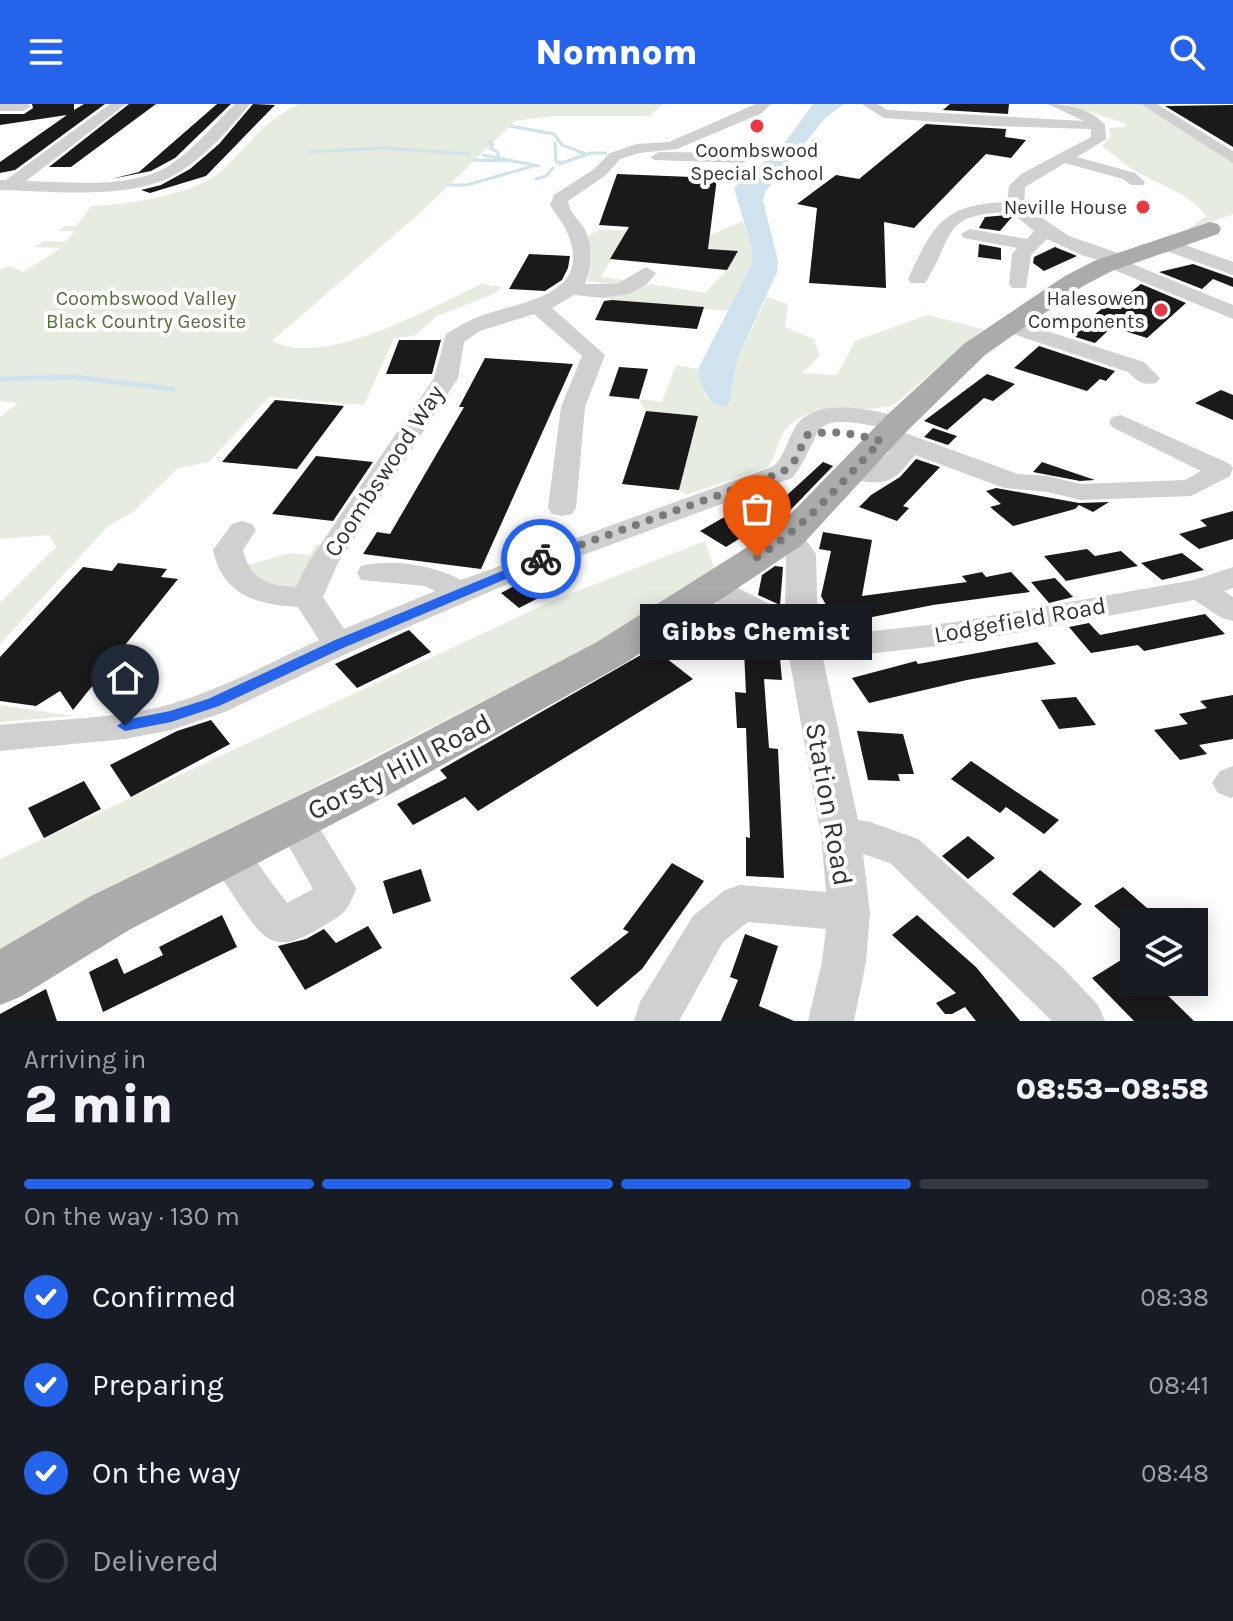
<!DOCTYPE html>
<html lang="en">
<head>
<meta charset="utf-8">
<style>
	body { margin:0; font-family:Karla,sans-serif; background:#242831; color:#f1f3f6; height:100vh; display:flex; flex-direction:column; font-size:30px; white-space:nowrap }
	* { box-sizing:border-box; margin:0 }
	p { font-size:26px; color:#9ea1a6 }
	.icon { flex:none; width:44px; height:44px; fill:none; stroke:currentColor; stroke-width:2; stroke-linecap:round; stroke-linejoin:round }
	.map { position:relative; height:917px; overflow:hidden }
	.drawer { display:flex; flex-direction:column; background:#171b24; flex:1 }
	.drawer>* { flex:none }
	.controls { position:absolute; left:1120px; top:804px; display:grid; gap:16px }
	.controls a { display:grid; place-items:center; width:88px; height:88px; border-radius:0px; background:#171b24; box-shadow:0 4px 20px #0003; font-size:40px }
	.pin { position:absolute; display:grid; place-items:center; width:68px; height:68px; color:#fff; margin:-82px -34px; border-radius:50% 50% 50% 0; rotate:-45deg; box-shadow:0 0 8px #0007 }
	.pin .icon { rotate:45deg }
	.courier { position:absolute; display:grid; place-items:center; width:80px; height:80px; margin:-40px; border:6px solid #2563eb; border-radius:50%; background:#fff; color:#222; box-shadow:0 2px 10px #0007 }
	.bubble { position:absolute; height:56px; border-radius:0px; background:#171b24; box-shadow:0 4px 20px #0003; font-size:26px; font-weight:800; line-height:56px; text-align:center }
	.summary em { font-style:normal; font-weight:800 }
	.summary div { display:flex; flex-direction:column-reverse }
	.summary { display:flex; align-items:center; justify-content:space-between; height:136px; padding:0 24px }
	h1 { font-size:52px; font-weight:800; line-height:60px }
	.bar { display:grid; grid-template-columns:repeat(4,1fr); gap:12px 8px; align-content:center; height:96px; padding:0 24px }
	.bar i { height:10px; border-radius:6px; background:#363941 }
	.bar .on { background:#2563eb }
	.bar p { grid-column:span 4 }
	ol { padding:0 24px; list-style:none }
	li { display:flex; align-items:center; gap:24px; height:88px }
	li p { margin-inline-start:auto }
	li .icon { padding:8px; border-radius:50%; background:#2563eb; color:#fff; stroke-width:4 }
	li:last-child { color:#9ea1a6 }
	li i { width:44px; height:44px; border:4px solid #363941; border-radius:50% }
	header { display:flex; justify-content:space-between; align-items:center; height:104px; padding:0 24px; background:#2563eb; color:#fff; font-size:36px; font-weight:800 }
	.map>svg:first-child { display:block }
	.green { fill:#e6ecdf }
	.water { fill:#cfe2ee }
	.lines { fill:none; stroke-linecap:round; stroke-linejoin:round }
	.stream-far1 { stroke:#cfe2ee; stroke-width:3 }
	.stream { stroke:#cfe2ee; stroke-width:5 }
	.building { fill:#1a1a1a }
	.minor { fill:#d0d0d0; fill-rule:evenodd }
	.major { fill:#ababab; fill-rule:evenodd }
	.route { fill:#2563eb }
	.done { stroke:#7a7a7a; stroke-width:8; stroke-dasharray:0 14.4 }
	.poi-dot { fill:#e63946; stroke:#fff; stroke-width:3 }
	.labels { text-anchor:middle; stroke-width:8; stroke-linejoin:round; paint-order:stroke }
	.far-poi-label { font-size:20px; fill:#333; stroke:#fff; text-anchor:end }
	.far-park-label { font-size:20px; fill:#56703f; stroke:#fff }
	.street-label { font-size:24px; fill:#333; stroke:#fff }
	.near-street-label { font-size:28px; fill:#333; stroke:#fff }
</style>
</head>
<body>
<header><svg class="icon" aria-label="menu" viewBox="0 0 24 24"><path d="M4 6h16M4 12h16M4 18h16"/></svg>Nomnom<svg class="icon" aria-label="search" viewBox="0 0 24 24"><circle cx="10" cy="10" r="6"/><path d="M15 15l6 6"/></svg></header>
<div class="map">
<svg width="1233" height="917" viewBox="0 0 1233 917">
	<rect width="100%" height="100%" fill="#fff"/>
	<g class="green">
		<path d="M299,0h364l-13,12h-96l-39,5 -93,90 -150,130c54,28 158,-34 210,-57l20,3 -8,7 -57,22 -23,20 -20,2 -30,67 -95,-8 -60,65 -31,6 -45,44 -26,15 -107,117v-41l56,-56 -7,-12 -49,4v-122l18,-14 -18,-2v-132l9,-3 14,6 38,-24 -27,-1 10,-6 21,1 10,-11h-17l6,-5h13l14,-20c34,-1 103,-11 129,-34 31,-28 39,-48 79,-68z"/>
		<path d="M1066,0h75l92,57v53l-45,17 1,-3 17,-12c-15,-22 -46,-31 -69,-44 -12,-7 -24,-18 -35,-26l9,-10 -2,-8 17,-1 1,-3z"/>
		<path d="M743,117l9,28v15l-24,47 -123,-12 46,-15 54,9 22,-23 10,-19 -116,-10 -20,36 24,3 -9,5 -28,-4 4,-26 -4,-19 12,-7 108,7z"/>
		<path d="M767,193l21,7 -3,23 29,12 6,17 -18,17 35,2 18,-34 73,-26 55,14 -87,74c-32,15 -79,-7 -109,25 -10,10 -10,27 -19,39l-82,28 -7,-5 19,-73 -52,-6 -7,-12 23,3 14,-37 22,4 8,29 22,9 10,-50z"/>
		<path d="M705,437l9,27 -59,45 -484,247 -171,97v-98l552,-258z"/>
		<path d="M317,440l7,1 -24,41 -14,5 -31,-12 -7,-14 41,-12 21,2z"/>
		<path d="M0,601l74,11 -74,6z"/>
	</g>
	<path class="water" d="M813,0h31l-18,13 -61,75 -2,9 15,60 -1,11 -39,85 -10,50c-21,0 -26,-19 -30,-38l54,-105v-15l-18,-61 49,-43z"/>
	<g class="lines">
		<g class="stream-far1">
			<path d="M510,22l44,8 8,11 24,9"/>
			<path d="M488,37l5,3 -3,4 8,4v4"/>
			<path d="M555,39l1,19h5"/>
			<path d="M308,48l75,-4 87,6"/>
			<path d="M483,51l56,11"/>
			<path d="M475,56l32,1"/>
			<path d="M559,60l32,-11h15"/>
			<path d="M536,75l10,-3 7,-8"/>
			<path d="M450,81h17l66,-19"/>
		</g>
		<path class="stream" d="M0,275l74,-2 99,12"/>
	</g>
	<g class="building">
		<path d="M32,0h42v6l10,-6h21l-90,66 -15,3v-11l67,-47 -67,10v-11h24l9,-6z"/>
		<path d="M129,0h27l-85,63h-22z"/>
		<path d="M217,0h14l-56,54 -24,13 -40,8 28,-7z"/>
		<path d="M253,0l22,1 -69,71 -56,17 -9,-3 20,-5 29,-16 29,-25z"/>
		<path d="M950,0h59l-1,10 -65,-4z"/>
		<path d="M1233,1v42l-68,-41z"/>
		<path d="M926,20l80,5 -1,8 21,3 -15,18 -25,-4 -72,74 -30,-6 2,66 -77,-5 8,-75 -20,-4 39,-29 23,4z"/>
		<path d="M617,70l100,4 -9,71 30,2 -11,19 -117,-11 19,-32 -30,-2z"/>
		<path d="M1007,111l5,2 -12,14 -21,-3 6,-11z"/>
		<path d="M979,140l22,4v12l-23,-3z"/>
		<path d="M1055,143l22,9 -33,15 -11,-8 1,-6z"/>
		<path d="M529,150l41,2 -2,12 -6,12 -17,11 -36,-2z"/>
		<path d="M1193,160l40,14v9l-20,-8 -11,10 -43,-17z"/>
		<path d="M1141,180l45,19 -39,35 -35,-11 -17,16 -26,-8 35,-28 6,1z"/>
		<path d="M612,196l92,7 -7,22 -102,-9 9,-19z"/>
		<path d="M399,236h42l-9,34h-46z"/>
		<path d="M1039,242l76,25 -9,10 -6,-2 -13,12 -73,-23z"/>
		<path d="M485,254l88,6 -92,205 -118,-15 14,-22 13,2 74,-127h-5z"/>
		<path d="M619,263l29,2 -9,30 -30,-3z"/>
		<path d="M987,270l28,10 -22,17 -9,-3 -37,32 -23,-9z"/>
		<path d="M1221,286l12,5v25l-38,-17z"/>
		<path d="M275,296l69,6 -47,63 -75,-7z"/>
		<path d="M646,307l52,5 -19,74 -57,-6z"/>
		<path d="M933,324l24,8 -9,9 -24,-8z"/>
		<path d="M316,352l57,6 -40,59 -61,-7z"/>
		<path d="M916,355l24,8 -37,39 6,2 -12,13 -38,-14 12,-12 29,-18z"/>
		<path d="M823,358l10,4 -59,61 -27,17 -5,-7 -16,10 -26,-16 61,-35 12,12z"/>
		<path d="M1042,358l53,18 -15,1 -47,-9z"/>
		<path d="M996,384l83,15 30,-1 -16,10 -14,-7 -4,4 -62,17 -23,-19 11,-3 -15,-13z"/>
		<path d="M1233,407v28l-34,10 -20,-15 28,-8 -7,-6z"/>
		<path d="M823,428l49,8 -10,56 105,-14 -5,-6 20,-4 4,5 25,-5 19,20 -97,13 -96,19 -16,-28 10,-45 -12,-2z"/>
		<path d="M1087,445l8,7 26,-5 17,15 -72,15 -22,-25z"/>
		<path d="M1182,449l22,17 -42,10 -21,-17z"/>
		<path d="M118,459l49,6 -6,8 17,2 -105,131 -13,-19 -24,15 -36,-5v-44l83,-90 29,4z"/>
		<path d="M775,462l8,1 -3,38 -22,-10 4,-20z"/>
		<path d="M533,472l19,15 -33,17 -18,-15z"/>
		<path d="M1055,474l18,19 -24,6 -18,-21z"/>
		<path d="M717,505l25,11 37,28 3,32 -18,-1 5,69 9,1 6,129 -38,-2v-39l4,1 -4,-110h-9l-2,-36 11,1 -2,-42 -28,3 -35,-25z"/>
		<path d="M1205,510l20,20 -81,17 -6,-6 -47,8 -22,-26 20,-4 11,12z"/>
		<path d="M409,526l22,22 -74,36 -22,-24z"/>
		<path d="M1037,538l19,22 -89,16 -98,23 -17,-25 64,-17 2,3z"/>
		<path d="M653,544l40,31 -215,132 -13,-14 -52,28 -16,-21 50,-26 -7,-8z"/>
		<path d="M1233,591v44l-34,6 8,9 -27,6 -26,-30 34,-6 -9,-10 28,-6 -7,-7z"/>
		<path d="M1076,593l20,28 -37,4 -18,-29z"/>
		<path d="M211,616l19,24 -99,53 -21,-32 67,-34z"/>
		<path d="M857,627l46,3 11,40h-16l2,7 -32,-1z"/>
		<path d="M971,657l53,36 35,23 -15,14 -38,-27 -6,6 -49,-34z"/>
		<path d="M84,677l17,28 -57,29 -16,-30z"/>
		<path d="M968,732l27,22 -27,21 -26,-23z"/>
		<path d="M672,759l32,18 -62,88 -45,38 -27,-29 59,-46 -6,-3z"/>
		<path d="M421,765l10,32 -38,13 -10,-33z"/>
		<path d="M1040,766l42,34 -28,24 -42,-34z"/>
		<path d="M1123,783l40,35h-29v19l-40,-35z"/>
		<path d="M222,811l15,32 -134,65 -14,-40 28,-14 7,16 39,-19 -4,-8z"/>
		<path d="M917,811l59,52 44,54h-44l-11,-14 -13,7h-7l-9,-11 20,-10 -64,-58z"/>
		<path d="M368,822l14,22 -77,42 -27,-44 28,-7 18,-10 12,14z"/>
		<path d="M745,830l33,12 -19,60 35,15h-73l17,-41 -8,-3z"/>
		<path d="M1134,848v30h20l40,39h-60l-42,-43z"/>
		<path d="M46,885l11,32h-57v-7z"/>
	</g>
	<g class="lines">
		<g class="minor">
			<path d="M0,0h28l2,3 -7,4h-23z"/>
			<path d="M110,0h16l-100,77c44,1 102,8 141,-14 26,-16 46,-42 68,-63h15c-20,24 -45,53 -72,69 -46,28 -126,18 -178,17v-10h6z"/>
			<path d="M756,0h15l-9,9 -85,36 -38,4 -19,6 -14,16 -38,26c1,11 10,18 16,27 10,18 8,39 1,56h32l29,-17 10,6 -10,12 -17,9 -26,4 -29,-3 -22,13 53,47 -20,52 -9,101 -4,6 -10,2 -10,-2 -4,-6 13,-101 21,-51 -48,-42 -54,17 -16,11 -6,36 -120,185 -15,34 21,32 91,-38 -10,-5 -64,-6 -4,-7 4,-7c31,-8 73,-1 100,14l313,-114c12,-12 14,-29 24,-43 23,-27 79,-12 108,-5l4,5 -4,5 -9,2 121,44 30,2 32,8 105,-4 16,-9 -89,-44 -3,-5 3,-5 9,-2 109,49 3,4 -3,8 -39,20 -111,4 -32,-8 -44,-4 -89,-33c-6,7 -15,20 -24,24 -14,7 -41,3 -50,-10l4,-6 9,-2 21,4 14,-13 -18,-7 -4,-5 10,-10 7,-2c-16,-3 -50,-12 -63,0 -7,7 -16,36 -29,50l-266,98 -176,76 -125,60 -54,18 -46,9 -125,12v-26c56,-6 117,-6 171,-21 51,-15 100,-42 148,-64l-21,-33c-42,-2 -76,-13 -85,-57l19,-26 10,-3 10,3 4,6 -13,20c7,30 25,36 53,37l12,-24 126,-185 12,-44c13,-8 25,-15 40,-20 40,-13 108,-20 81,-82 -4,-10 -12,-18 -17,-27l4,-10 40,-26 16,-16 27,-9 32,-2z"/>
			<path d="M862,0h16l9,6 197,11 -36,-17c21,0 43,5 57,21l1,14 -29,18 58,16 10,9 -2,3h-12l-8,-6 -58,-16 -40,24 -1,19 45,30 55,19 1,6 108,44v14l-119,-49 -1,-6 -29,-8 -37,-17 -16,16 -5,33h-14l-3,-4 3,-30 5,-6 -53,-10 -3,-4 9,-5 57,10 7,-8 -23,-19c-71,2 -55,22 -86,71h-14l-3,-4c25,-54 35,-75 99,-77l2,-16 12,-12 70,-37v-8l-96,-3 -111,-8z"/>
			<path d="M1141,0h16l76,47v12z"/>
			<path d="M659,48l84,1 8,5 -8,5 -89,-3 -3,-3z"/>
			<path d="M1171,136l62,22v13l-64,-23 -23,3 -9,-6 2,-4z"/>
			<path d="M1009,215l135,43 16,16 -4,5c-13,3 -19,-2 -28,-11l-127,-42 -3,-5 3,-5z"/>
			<path d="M789,424l10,3 17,23 2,83 138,-15 238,-42 39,-13v21l-9,3 9,6v24l-11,-3 -28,-18 -238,44 -133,15 35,161 12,2 48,17 145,129 35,37 7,16h-53l-162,-158 -27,-9 7,59 -4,49 -12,59h-46l14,-59 4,-33 -78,-7 -25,20 -44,79h-45l6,-19 53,-86 32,-26 15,-5 86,7 -5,-57 -35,-195 -86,-46 -4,-7 4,-7 11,-3 11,3 63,32 1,-58 -12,-17 5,-6z"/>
			<path d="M1233,662v31l-2,1 -13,-5 -6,-10 8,-12z"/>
			<path d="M294,700l14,5 48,79c-8,25 -14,27 -36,40 -45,27 -55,14 -81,-24 -10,-16 -22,-31 -30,-48l6,-12 14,-5 14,5 44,59 26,-14 -39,-69 6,-11z"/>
		</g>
		<path class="major" d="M1210,118l8,2 3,5 -3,5 -106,37 -29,15 -98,69 -77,75 -106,115 -175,117 -233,130 -265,138 -109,67 -20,8v-56l91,-53 269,-130 237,-124 179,-113 110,-113 79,-73 100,-67 29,-15z"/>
	</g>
	<path class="route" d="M541,451l6,4 -1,3 -203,86 -124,58 -48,16 -46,9 -8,-5 8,-6 45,-9 38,-12 125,-58z"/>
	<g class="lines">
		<path class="done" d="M541,455l242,-87 12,-12 12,-25c27,-6 48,-1 74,6 -41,42 -73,84 -124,116"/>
	</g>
	<g class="poi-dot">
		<circle cx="757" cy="22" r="8"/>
		<circle cx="1143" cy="103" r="8"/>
		<circle cx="1161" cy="206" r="8"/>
	</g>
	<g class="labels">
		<g class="far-poi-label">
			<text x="757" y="53" text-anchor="middle">Coombswood<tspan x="757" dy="23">Special School</tspan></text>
			<text x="1127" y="110">Neville House</text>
			<text x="1145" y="201">Halesowen<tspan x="1145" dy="23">Components</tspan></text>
		</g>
		<g class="far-park-label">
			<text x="146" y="201">Coombswood Valley<tspan x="146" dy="23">Black Country Geosite</tspan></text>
		</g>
		<g class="street-label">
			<text transform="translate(384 367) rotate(-57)" y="8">Coombswood Way</text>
			<text transform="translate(1020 516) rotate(-10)" y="8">Lodgefield Road</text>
		</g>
		<g class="near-street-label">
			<text transform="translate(399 662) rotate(-27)" y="10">Gorsty Hill Road</text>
			<text transform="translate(830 700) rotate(80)" y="10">Station Road</text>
		</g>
	</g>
</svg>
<div class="controls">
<a><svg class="icon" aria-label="layers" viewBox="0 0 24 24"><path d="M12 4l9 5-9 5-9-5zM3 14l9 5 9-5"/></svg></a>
</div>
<div class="pin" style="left:757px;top:453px;background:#ea580c"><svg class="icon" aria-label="bag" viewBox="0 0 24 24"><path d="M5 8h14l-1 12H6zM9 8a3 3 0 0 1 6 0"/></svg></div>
<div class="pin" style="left:125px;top:622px;background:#1f2937"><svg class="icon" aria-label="home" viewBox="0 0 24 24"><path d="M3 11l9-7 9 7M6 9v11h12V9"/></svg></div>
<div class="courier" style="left:541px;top:455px"><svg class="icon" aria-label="bike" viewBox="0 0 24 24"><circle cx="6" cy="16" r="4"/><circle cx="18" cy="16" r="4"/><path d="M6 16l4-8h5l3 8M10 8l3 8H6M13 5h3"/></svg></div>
<div class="bubble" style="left:640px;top:500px;width:232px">Gibbs Chemist</div>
</div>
<section class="drawer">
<div class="summary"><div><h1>2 min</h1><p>Arriving in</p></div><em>08:53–08:58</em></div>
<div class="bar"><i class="on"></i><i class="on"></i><i class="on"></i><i></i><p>On the way · 130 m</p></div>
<ol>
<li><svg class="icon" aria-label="check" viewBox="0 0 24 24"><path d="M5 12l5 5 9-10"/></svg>Confirmed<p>08:38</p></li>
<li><svg class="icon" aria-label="check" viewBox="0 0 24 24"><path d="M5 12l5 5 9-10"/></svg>Preparing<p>08:41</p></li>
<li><svg class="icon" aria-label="check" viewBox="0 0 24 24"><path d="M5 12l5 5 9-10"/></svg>On the way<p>08:48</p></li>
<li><i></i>Delivered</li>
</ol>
</section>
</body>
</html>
